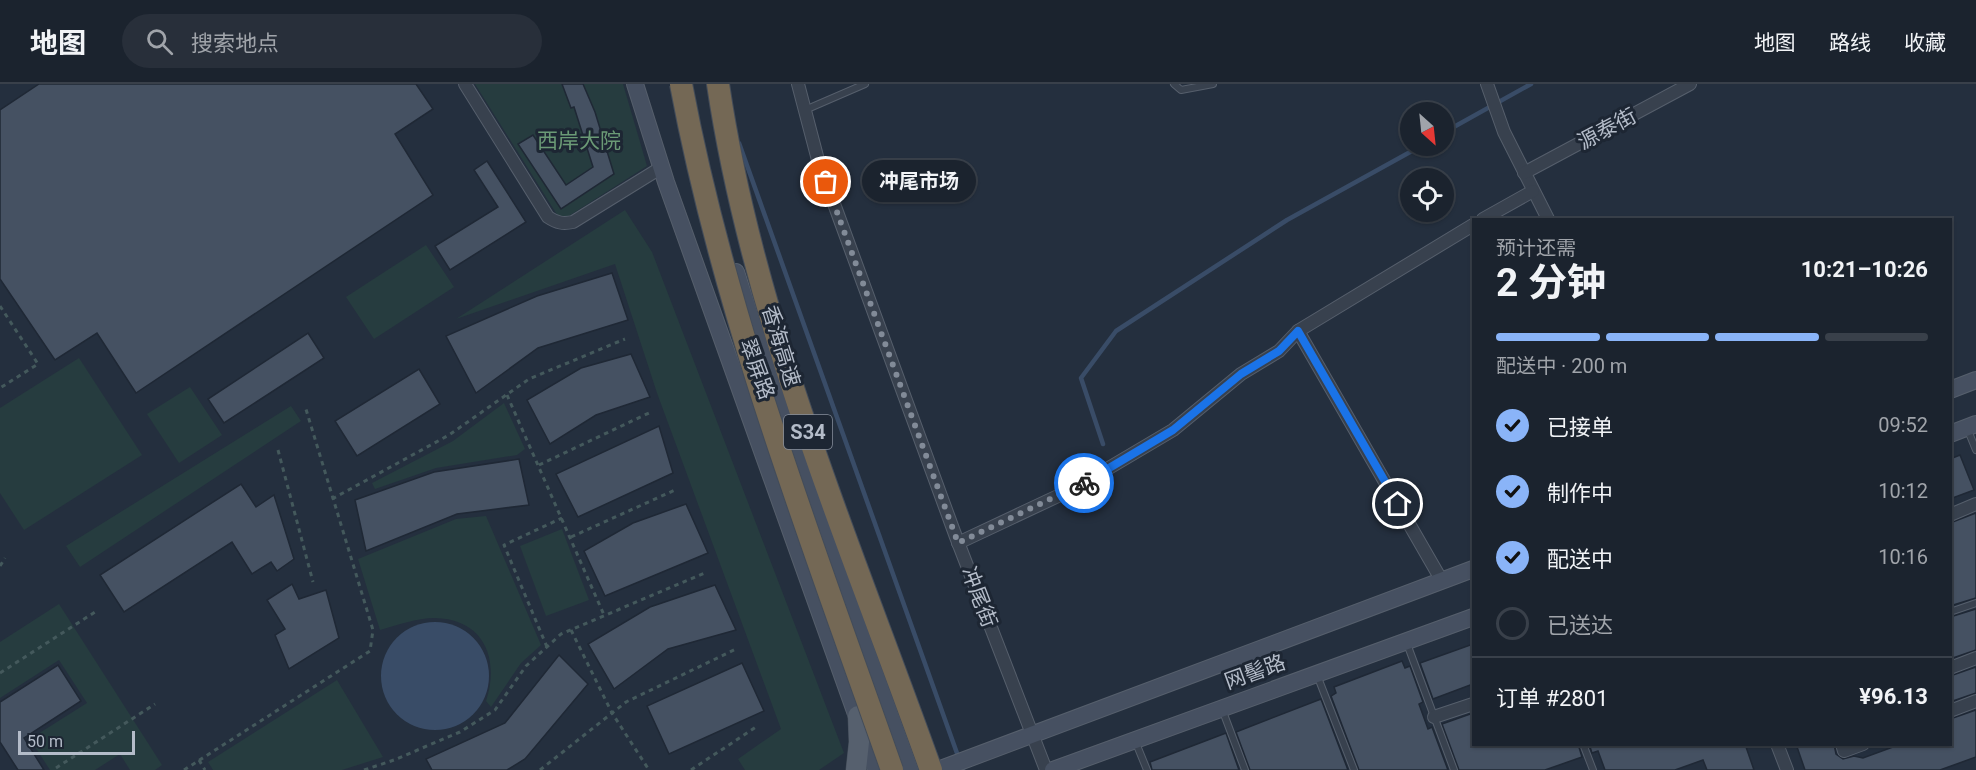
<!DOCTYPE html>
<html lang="zh">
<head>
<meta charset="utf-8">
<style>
	body { margin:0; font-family:Roboto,"Noto Sans SC",sans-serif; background:#282f3a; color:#f1f3f6; height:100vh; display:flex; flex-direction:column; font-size:22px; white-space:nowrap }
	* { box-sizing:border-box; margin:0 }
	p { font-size:20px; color:#a0a4aa }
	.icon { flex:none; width:33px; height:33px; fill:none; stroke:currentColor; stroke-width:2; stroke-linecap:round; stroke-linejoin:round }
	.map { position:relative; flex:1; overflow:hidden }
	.sheet { position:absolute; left:1472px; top:134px; width:480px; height:528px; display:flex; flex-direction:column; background:#1b232e; border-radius:0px; box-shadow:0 2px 4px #0004,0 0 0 2px #39404a }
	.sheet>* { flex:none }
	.needle { width:39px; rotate:153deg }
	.fabs { position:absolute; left:1400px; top:18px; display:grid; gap:12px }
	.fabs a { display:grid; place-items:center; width:54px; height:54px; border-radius:50%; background:#1b232e; box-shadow:0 2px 4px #0004,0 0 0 2px #39404a; font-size:30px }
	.scale { position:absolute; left:18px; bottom:15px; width:117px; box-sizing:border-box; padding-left:6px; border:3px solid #b4bcc9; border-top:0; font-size:16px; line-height:21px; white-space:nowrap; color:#b4bcc9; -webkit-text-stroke:4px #1d2633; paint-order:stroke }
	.pin { position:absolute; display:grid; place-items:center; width:51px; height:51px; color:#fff; margin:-26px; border:3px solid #fff; border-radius:50%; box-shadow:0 2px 6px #0007 }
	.courier { position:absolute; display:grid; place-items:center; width:60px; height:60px; margin:-30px; border:4px solid #1a73e8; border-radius:50%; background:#fff; color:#222; box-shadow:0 2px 8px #0007 }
	.bubble { position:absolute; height:42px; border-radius:21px; background:#1b232e; box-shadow:0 2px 4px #0004,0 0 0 2px #39404a; font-size:20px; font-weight:700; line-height:42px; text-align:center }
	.overview em { font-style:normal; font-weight:700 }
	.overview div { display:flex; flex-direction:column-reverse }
	.overview { display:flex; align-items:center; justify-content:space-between; height:102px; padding:0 24px }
	h1 { font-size:39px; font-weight:700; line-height:45px }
	.bar { display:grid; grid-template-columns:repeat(4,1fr); gap:9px 6px; align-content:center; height:72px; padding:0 24px }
	.bar i { height:8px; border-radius:4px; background:#39404a }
	.bar .selected { background:#8ab4f8 }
	.bar p { grid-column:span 4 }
	.line { display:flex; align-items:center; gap:15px; padding:0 24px; border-top:2px solid #39404a }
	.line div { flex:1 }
	ol { padding:0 24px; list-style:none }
	li { display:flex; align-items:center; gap:18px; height:66px }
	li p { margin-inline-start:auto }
	li .icon { padding:6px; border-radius:50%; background:#8ab4f8; color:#111; stroke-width:4 }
	li:last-child { color:#a0a4aa }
	li i { width:33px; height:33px; border:3px solid #39404a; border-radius:50% }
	header { display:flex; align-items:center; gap:36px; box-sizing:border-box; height:84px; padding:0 30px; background:#1b232e; border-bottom:2px solid #39404a }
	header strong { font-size:28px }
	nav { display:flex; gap:33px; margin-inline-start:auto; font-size:21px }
	.search { width:420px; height:54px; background:#282f3a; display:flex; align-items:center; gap:15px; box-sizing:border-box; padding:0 21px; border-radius:33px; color:#a0a4aa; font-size:22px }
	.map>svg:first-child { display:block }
	.green { fill:#263c3f }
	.water { fill:#394c67 }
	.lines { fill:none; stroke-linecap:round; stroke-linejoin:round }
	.stream { stroke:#394c67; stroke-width:4.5 }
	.building { fill:#455162; stroke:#1f2835; stroke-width:1.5 }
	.lane-casing { stroke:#565f6c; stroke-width:8 }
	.street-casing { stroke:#565f6c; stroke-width:14 }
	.secondary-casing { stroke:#565f6c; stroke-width:18 }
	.primary-casing { stroke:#414a57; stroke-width:21 }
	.highway-casing { stroke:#434c59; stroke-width:24 }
	.path { stroke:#44595c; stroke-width:3; stroke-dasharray:4.5 4.5; stroke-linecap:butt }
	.lane { stroke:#38414e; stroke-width:6 }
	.street { stroke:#38414e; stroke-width:12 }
	.secondary { stroke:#465061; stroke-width:16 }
	.primary { stroke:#56606e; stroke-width:20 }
	.highway { stroke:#746855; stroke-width:22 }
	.highway-bridge-casing { stroke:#434c59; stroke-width:24; stroke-linecap:butt }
	.highway-bridge { stroke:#746855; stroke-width:22 }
	.done { stroke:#828b98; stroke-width:6; stroke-dasharray:0 10.8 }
	.route { stroke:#1a73e8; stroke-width:8 }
	.labels { text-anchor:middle; stroke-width:6; stroke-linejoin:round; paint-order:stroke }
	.shield { fill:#1d2633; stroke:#878f9c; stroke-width:1.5 }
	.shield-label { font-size:20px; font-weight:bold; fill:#b4bcc9 }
	.street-label { font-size:21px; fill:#b4bcc9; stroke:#1d2633 }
	.park-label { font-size:21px; fill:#6b9a76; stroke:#1d2633 }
</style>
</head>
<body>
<header>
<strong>地图</strong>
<div class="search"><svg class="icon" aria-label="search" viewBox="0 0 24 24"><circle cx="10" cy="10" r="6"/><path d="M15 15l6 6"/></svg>搜索地点</div>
<nav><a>地图</a><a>路线</a><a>收藏</a></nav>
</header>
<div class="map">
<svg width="1976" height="686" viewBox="0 0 1976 686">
	<rect width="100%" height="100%" fill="#242f3e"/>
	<g class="green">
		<path d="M475,0h148l24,82 -86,55z"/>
		<path d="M625,126l27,42 192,501 -25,17h-74l-7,-11 43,-30 -124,-336 -42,-129 -159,55z"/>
		<path d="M426,161l28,42 -80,52 -28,-42z"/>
		<path d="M79,274l63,97 -118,75 -24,-37v-85z"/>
		<path d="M190,303l32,48 -43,28 -32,-49z"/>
		<path d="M504,319l21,46 -8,6 -81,13 -61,21 -3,-6 81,-42z"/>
		<path d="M291,322l10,15 -221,146 -14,-21z"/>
		<path d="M486,432l55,129 -20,18 -30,44 -5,-6c14,-42 -2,-82 -51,-83 -19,0 -37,7 -55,12l-22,-71 98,-40z"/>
		<path d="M562,445l27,71 -43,16 -26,-70z"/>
		<path d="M59,520l103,161 -7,5h-25l-10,-16 -25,16h-45l-20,-31 57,-36 -28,-43 -59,38v-56z"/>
		<path d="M337,596l46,77 -41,13h-129l-5,-8z"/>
	</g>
	<circle class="water" cx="435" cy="592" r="54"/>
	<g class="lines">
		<g class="stream">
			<path d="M1443,49l88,-49"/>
			<path d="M739,59l224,627"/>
			<path d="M1103,360l-22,-66 35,-47 171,-111 134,-74"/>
		</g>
	</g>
	<g class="building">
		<path d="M39,0h377l17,25 -38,25 38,61 -297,198 -39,-60 -42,27 -55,-81v-169z"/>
		<path d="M562,0h21l12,28 19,62 -53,35 -43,-65 15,-9 33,50 27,-18 -19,-60 -3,1z"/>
		<path d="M487,77l39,61 -76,48 -15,-24 63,-39 -24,-37z"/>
		<path d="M612,189l16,47 -90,28 -62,45 -30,-57 91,-40z"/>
		<path d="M308,249l16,25 -100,65 -16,-24z"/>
		<path d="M631,270l19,43 -54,18 -46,29 -23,-44 54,-32z"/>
		<path d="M419,285l21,35 -83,52 -22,-35z"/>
		<path d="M659,342l14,47 -95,44 -22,-43z"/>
		<path d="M1960,371l14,35 -24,9v-40z"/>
		<path d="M519,375l10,46 -72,9 -91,37 -11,-51 79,-28z"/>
		<path d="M241,400l15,23 18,-12 20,64 -17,12 -6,-9 -19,12 -20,-32 -108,70 -24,-37z"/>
		<path d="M686,420l22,49 -103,43 -21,-45 49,-28z"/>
		<path d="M1976,429v85l-26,8v-83z"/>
		<path d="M292,500l7,15 27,-9 13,48 -50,31 -14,-34 10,-6 -18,-29z"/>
		<path d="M715,501l21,45 -68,19 -54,40 -26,-45 62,-37z"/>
		<path d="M1976,525v41l-26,9v-42z"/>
		<path d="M1473,560v40l-40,15 -13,-36z"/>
		<path d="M559,571l29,29 -63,75 -18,11h-75l-6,-11 79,-36z"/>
		<path d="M1402,577l3,7 5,-2 13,36 -4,2 9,25 4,-2 16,43h-89l-28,-74 5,-3 -2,-6z"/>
		<path d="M742,579l22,48 -95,43 -22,-48z"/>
		<path d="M58,581l23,36 -57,37 20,32h-26l-18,-28v-40z"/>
		<path d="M1976,583v26l-26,9v-26z"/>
		<path d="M1321,615l27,71h-98l-14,-38z"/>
		<path d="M1976,626v47l-36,13h-135l-9,-26h38l2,10 7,5 11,-3 9,2 38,-14h49v-25z"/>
		<path d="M1473,629v31h105l4,13 -37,13h-86l-17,-46z"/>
		<path d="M1226,649l13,37h-87l-2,-8z"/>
		<path d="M1589,660h156l9,26h-47l-4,-10 -28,10h-70l-7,-19 -6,2z"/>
	</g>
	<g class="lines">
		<g class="lane-casing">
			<g id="lane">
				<path d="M1174,0l7,6 32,-6"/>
				<path d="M805,26l60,-26"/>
				<path d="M1967,344l9,22"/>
				<path d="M1950,528l26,-9"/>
				<path d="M1406,557l48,129"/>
				<path d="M1317,591l37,95"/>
				<path d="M1222,625l23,61"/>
				<path d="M1136,659l11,27"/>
				<path d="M1583,660l10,26"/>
			</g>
		</g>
		<g class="street-casing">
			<g id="street">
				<path d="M465,0l83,133c9,6 15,7 25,5l89,-55"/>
				<path d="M798,0l20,76 138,377 90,233"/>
				<path d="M1487,0l17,48 44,87"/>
				<path d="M1524,89l166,-89"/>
				<path d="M1483,135l50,-28"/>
				<path d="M1298,247l144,250"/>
				<path d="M1950,431l26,-11"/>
				<path d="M958,459l117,-55 98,-58 68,-56 38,-23 19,-20 175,-106"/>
				<path d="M1950,584l26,-10"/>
				<path d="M1950,627l26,-10"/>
				<path d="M1434,633l39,-13"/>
				<path d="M1777,660l10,26"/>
				<path d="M1842,660l2,7 19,-7"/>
			</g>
		</g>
		<g class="secondary-casing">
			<g id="secondary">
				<path d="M635,0l31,98 210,588"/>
				<path d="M736,188l48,150 126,348"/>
				<path d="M1950,306l26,-10"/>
				<path d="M1950,350l26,-10"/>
				<path d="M938,686l535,-201"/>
				<path d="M1053,686l420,-153"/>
			</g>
		</g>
		<g class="primary-casing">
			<path id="primary" d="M856,686l3,-28 -1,-26"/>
		</g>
		<g class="highway-casing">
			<path id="highway" d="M718,0c35,237 133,462 213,686"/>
		</g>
		<g class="path">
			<path d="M0,222l38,58 -38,24"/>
			<path d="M507,311l97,220"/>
			<path d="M278,366l35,132"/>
			<path d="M539,381l112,-53"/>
			<path d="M332,415l117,-64 80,-56 96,-40"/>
			<path d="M571,453l104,-47"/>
			<path d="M0,482l5,-8"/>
			<path d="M571,546l41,83 37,57"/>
			<path d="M547,563l-43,-102 58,-27"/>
			<path d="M0,589l95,-61"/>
			<path d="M199,676l6,10"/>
			<path d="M56,684l99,-64"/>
			<path d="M184,686l186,-119 3,-21 -68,-224"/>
			<path d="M364,686l30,-10 66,-28 35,-22 31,-44 35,-32 146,-62"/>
			<path d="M540,686l86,-68 110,-53"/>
			<path d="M691,686l65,-43"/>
		</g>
		<use href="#lane" class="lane"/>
		<use href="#street" class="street"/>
		<use href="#secondary" class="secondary"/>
		<use href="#primary" class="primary"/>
		<use href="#highway" class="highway"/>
		<g class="highway-bridge-casing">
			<path id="highway-bridge" d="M681,0c44,235 132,461 211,686"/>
		</g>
		<use href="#highway-bridge" class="highway-bridge"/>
	</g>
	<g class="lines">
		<path class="done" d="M826,98l132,361 126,-60"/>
		<path class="route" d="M1084,399l89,-53 68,-56 38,-23 19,-20 100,173"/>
	</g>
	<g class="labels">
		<rect class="shield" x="784" y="331" width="48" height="34" rx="4.5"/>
		<g class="shield-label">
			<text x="808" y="355">S34</text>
		</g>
		<g class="street-label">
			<text transform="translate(1607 45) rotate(-28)" y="7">源泰街</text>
			<text transform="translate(781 262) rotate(73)" y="7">香海高速</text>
			<text transform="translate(757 285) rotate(70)" y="7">翠屏路</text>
			<text transform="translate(979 513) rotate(69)" y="7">冲尾街</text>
			<text transform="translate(1255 588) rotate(-20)" y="7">网髻路</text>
		</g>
		<g class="park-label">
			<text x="579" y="64">西岸大院</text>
		</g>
	</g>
</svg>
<div class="fabs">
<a><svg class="needle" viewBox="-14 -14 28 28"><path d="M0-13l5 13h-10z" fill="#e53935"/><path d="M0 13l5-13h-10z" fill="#a0a4aa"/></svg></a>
<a><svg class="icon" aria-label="locate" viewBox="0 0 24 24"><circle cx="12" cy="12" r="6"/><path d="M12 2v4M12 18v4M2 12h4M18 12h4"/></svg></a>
</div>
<div class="scale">50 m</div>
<div class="pin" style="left:826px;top:98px;background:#ea580c"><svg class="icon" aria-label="bag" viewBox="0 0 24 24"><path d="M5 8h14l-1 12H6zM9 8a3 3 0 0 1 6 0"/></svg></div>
<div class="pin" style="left:1398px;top:420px;background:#1f2937"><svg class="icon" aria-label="home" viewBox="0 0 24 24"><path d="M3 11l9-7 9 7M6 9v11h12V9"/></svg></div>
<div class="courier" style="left:1084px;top:399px"><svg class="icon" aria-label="bike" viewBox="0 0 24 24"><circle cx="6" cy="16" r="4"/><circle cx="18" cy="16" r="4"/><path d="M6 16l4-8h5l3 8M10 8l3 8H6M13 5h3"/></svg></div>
<div class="bubble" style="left:862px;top:76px;width:114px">冲尾市场</div>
<section class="sheet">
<div class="overview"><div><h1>2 分钟</h1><p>预计还需</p></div><em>10:21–10:26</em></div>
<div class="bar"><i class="selected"></i><i class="selected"></i><i class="selected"></i><i></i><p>配送中 · 200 m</p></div>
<ol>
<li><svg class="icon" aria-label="check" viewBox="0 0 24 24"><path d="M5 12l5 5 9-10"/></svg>已接单<p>09:52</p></li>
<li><svg class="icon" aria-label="check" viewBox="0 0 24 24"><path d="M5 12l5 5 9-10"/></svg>制作中<p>10:12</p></li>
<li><svg class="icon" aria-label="check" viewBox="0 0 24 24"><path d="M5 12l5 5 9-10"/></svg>配送中<p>10:16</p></li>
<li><i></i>已送达</li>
</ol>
<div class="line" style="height:78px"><div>订单 #2801</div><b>¥96.13</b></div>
</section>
</div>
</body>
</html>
